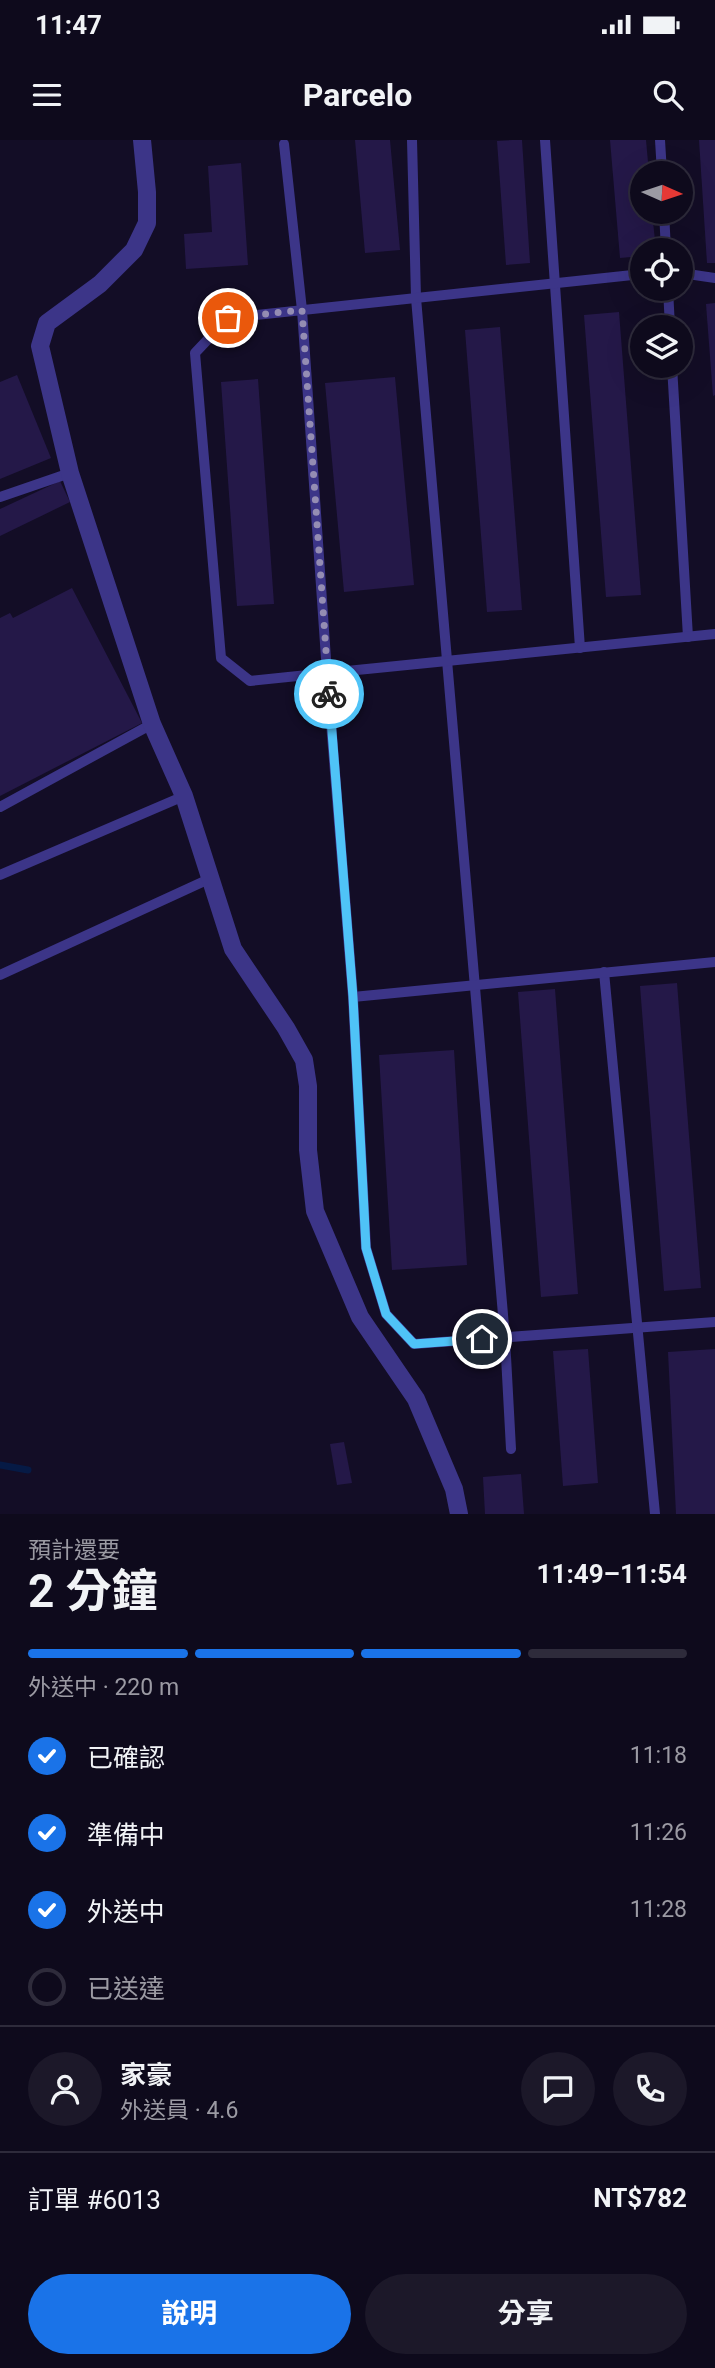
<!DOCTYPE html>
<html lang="zh-TW">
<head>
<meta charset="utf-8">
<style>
	body { margin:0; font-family:Roboto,"Noto Sans TC",sans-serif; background:#1c1829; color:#f1f3f6; height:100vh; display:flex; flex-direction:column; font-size:26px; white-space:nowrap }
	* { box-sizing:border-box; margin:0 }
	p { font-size:23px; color:#9b9aa3 }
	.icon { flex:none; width:38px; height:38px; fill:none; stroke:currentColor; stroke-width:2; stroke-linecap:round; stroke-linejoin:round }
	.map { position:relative; height:1374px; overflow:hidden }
	.side { display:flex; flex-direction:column; background:#0e0a1c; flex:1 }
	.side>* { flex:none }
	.needle { width:46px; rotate:93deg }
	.controls { position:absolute; left:630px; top:21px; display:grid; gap:14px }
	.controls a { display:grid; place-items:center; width:63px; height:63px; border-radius:50%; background:#0e0a1c; box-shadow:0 7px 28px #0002,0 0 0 2px #2e2b3b; font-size:35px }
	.pin { position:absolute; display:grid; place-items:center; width:60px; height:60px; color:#fff; margin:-30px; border:4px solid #fff; border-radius:50%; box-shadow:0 2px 7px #0007 }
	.courier { position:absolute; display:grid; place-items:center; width:70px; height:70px; margin:-35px; border:5px solid #4fc3f7; border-radius:50%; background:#fff; color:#222; box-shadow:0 2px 9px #0007 }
	.summary em { font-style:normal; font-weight:700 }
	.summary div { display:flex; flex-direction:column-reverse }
	.summary { display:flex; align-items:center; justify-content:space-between; height:119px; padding:0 28px }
	h1 { font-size:46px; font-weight:700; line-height:52px }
	.bar { display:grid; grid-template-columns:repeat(4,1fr); gap:10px 7px; align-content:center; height:84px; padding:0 28px }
	.bar i { height:9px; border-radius:5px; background:#2e2b3b }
	.bar .on { background:#1a73e8 }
	.bar p { grid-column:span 4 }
	.line { display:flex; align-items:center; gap:18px; padding:0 28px; border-top:2px solid #2e2b3b }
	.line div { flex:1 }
	.round { display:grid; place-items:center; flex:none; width:74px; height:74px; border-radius:37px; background:#1c1829 }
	ol { padding:0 28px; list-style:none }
	li { display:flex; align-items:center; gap:21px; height:77px }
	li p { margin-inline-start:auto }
	li .icon { padding:7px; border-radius:50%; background:#1a73e8; color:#fff; stroke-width:4 }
	li:last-child { color:#9b9aa3 }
	li i { width:38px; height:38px; border:4px solid #2e2b3b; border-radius:50% }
	.primary-button { display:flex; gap:14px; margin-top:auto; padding:14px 28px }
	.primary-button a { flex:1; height:80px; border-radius:42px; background:#1a73e8; color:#fff; font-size:28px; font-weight:700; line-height:80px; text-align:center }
	.primary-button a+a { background:#1c1829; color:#f1f3f6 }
	.status { display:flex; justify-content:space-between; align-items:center; height:49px; padding:0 35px; background:#0e0a1c; direction:ltr }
	.status svg { height:19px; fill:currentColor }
	header { display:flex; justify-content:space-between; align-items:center; height:91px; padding:0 28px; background:#0e0a1c; font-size:32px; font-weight:700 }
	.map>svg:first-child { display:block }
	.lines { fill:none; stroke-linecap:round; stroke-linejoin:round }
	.stream { stroke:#061a45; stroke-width:7 }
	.building { fill:#241848 }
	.lane { stroke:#3c3588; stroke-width:10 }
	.street { stroke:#3c3588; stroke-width:18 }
	.done { stroke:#948db3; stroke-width:7; stroke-dasharray:0 12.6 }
	.route { stroke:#4fc3f7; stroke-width:9 }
</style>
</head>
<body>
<div class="status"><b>11:47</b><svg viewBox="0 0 49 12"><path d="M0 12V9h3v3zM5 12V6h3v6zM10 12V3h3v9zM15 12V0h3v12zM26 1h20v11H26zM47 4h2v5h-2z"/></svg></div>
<header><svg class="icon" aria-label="menu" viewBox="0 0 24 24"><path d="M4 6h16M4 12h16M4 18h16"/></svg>Parcelo<svg class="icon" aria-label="search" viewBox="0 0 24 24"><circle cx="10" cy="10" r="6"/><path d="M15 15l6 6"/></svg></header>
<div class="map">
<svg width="715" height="1374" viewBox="0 0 715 1374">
	<rect width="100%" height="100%" fill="#130d26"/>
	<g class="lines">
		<path class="stream" d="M0,1325l28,5"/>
	</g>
	<g class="building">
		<path d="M355,0h35l10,110 -35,3z"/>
		<path d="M512,0h10l8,123 -24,2 -9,-124z"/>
		<path d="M610,0h36l3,33h-7v39h10l4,38h-14v6l-22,2z"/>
		<path d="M699,0h16v123h-8z"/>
		<path d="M241,23l7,102 -62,4 -2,-35 28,-2 -4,-66z"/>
		<path d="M715,163v92l-2,1 -7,-92z"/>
		<path d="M619,172l22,283 -35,2 -22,-282z"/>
		<path d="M500,187l22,283 -35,2 -22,-282z"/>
		<path d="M17,235l34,83 -51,21v-97z"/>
		<path d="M395,237l19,208 -70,7 -19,-209z"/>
		<path d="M258,239l16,225 -37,2 -16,-224z"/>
		<path d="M60,341l10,21 -70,34v-27z"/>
		<path d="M72,448l70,135 -142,73v-178l10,-5 3,5z"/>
		<path d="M677,843l24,305 -37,3 -24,-305z"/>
		<path d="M555,849l23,305 -37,3 -23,-305z"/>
		<path d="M454,910l13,215 -75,5 -13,-215z"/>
		<path d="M588,1209l10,134 -35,3 -10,-135z"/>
		<path d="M715,1209v165h-39l-8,-162z"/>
		<path d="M344,1302l8,41 -15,2 -7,-41z"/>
		<path d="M521,1334l3,40h-39l-2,-37z"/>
	</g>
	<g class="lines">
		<g class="lane">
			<path d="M412,0l4,158 89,1040 6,111"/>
			<path d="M545,0l35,508"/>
			<path d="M660,0l2,33"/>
			<path d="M284,4l18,166 25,363 -77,8 -29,-23 -26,-305 33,-35 414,-44"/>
			<path d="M664,72l2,38"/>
			<path d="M681,133l34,5"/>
			<path d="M668,149l2,38"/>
			<path d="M672,226l16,271"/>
			<path d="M0,357l70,-24"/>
			<path d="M715,494l-388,39 26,324 13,251 20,66 28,30 301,-22"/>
			<path d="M0,667l152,-83"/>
			<path d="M0,735l184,-79"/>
			<path d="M604,832l51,542"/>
			<path d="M0,835l209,-96"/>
			<path d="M353,857l362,-35"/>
		</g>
		<path class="street" d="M142,0l5,52v31l-13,27 -34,34 -53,39 -7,23 30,127 82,251 32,72 49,153 53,79 18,32 4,26v64l7,61 45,106 56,82 38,90 5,25"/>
	</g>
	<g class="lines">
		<path class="done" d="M228,178l74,-8 27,384"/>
		<path class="route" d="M329,554l24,303 13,251 20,66 28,30 68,-5"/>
	</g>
</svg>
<div class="controls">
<a><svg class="needle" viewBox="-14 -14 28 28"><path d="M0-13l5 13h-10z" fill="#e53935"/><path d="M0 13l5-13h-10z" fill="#9b9aa3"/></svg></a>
<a><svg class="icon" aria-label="locate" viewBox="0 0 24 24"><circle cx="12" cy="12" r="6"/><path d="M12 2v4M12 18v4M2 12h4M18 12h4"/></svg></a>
<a><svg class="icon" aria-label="layers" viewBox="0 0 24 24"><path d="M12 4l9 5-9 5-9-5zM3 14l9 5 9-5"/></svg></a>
</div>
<div class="pin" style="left:228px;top:178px;background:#ea580c"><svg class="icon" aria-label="bag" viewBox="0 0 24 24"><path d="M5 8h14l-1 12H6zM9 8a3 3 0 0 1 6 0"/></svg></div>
<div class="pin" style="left:482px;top:1199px;background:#1f2937"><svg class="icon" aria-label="home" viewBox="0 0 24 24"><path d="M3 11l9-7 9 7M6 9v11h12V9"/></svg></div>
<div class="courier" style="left:329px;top:554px"><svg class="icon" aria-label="bike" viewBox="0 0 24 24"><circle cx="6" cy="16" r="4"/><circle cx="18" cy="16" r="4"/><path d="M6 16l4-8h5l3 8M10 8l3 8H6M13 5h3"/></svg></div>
</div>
<section class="side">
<div class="summary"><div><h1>2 分鐘</h1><p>預計還要</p></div><em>11:49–11:54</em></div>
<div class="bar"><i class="on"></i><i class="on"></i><i class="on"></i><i></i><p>外送中 · 220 m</p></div>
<ol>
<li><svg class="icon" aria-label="check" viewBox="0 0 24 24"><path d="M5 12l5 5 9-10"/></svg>已確認<p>11:18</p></li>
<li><svg class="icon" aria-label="check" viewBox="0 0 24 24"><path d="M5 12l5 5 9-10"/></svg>準備中<p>11:26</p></li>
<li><svg class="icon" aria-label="check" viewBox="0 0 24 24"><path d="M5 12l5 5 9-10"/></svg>外送中<p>11:28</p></li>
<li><i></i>已送達</li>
</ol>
<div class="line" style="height:126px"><a class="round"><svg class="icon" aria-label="person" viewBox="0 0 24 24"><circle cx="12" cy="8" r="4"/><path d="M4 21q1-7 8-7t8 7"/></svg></a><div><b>家豪</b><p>外送員 · 4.6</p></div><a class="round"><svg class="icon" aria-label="chat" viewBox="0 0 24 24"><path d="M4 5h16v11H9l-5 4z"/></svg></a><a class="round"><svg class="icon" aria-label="phone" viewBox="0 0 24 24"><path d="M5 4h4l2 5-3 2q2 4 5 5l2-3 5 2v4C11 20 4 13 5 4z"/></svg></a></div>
<div class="line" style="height:91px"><div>訂單 #6013</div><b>NT$782</b></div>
<div class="primary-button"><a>說明</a><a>分享</a></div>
</section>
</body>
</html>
